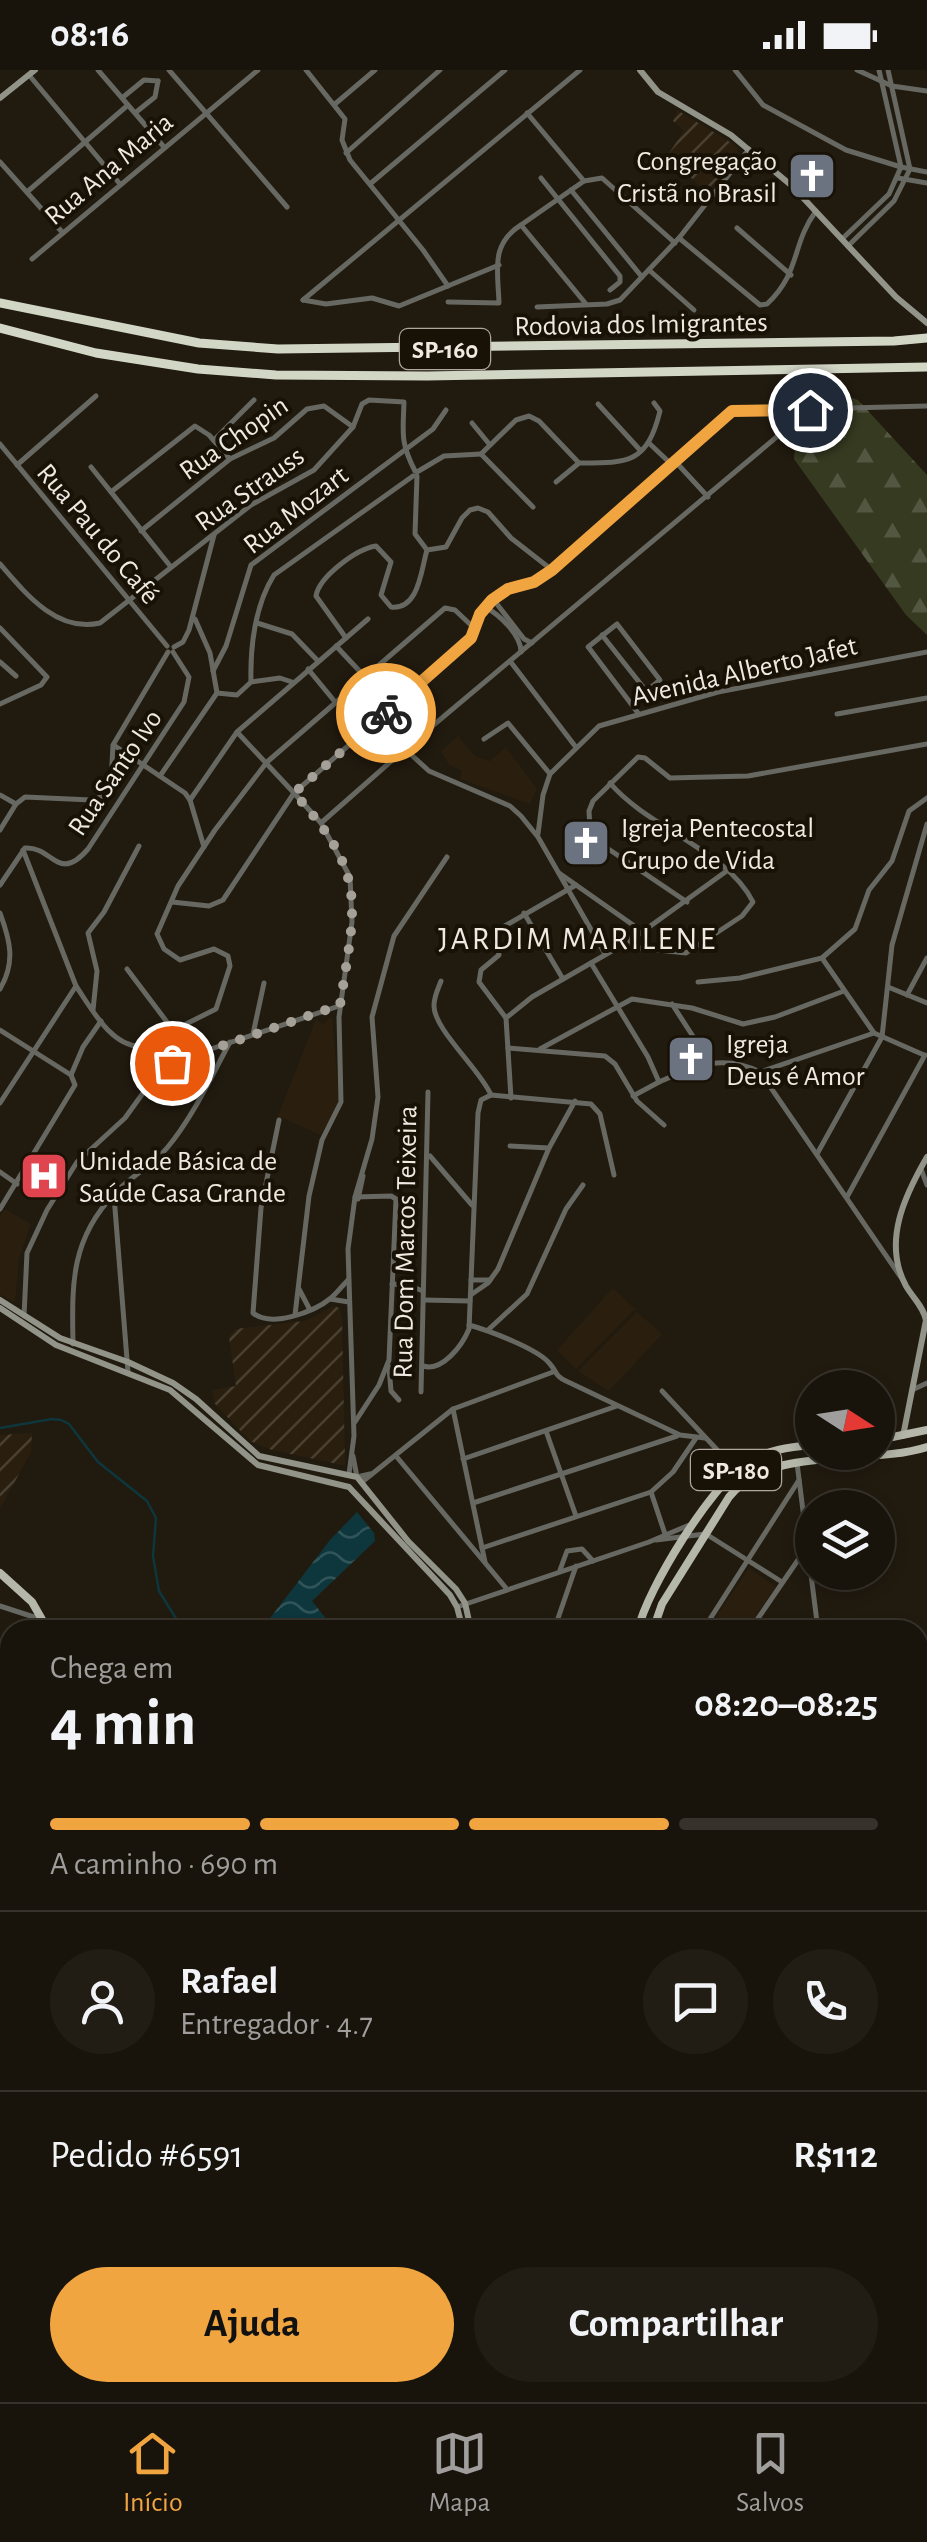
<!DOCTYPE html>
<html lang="pt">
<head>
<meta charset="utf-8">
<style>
	body { margin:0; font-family:"Alegreya Sans",sans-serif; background:#221d14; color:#f1f3f6; height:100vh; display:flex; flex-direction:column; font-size:38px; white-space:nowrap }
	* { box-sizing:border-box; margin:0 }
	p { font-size:32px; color:#9f9e9d }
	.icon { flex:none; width:55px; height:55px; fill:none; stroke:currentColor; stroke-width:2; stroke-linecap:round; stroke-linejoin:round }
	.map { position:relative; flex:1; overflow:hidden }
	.side { position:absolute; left:0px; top:1550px; width:928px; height:782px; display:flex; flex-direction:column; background:#19140b; border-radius:30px 30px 0 0; box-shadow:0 5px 15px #0003,0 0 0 2px #37332c }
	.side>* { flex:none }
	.needle { width:65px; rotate:102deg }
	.controls { position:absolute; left:795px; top:1300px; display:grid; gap:20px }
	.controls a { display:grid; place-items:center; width:100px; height:100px; border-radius:50%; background:#19140b; box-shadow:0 5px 15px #0003,0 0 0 2px #37332c; font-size:50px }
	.pin { position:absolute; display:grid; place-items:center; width:85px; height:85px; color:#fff; margin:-42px; border:5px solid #fff; border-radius:50%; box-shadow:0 2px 10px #0007 }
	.courier { position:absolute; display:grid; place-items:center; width:100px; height:100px; margin:-50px; border:8px solid #f1a540; border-radius:50%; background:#fff; color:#222; box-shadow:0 2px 12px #0007 }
	.head em { font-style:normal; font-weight:700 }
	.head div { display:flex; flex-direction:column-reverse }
	.head { display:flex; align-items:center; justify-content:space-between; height:170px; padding:0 50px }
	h1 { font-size:65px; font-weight:700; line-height:75px }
	.bar { display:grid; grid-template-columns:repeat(4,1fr); gap:15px 10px; align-content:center; height:120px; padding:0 50px }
	.bar i { height:12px; border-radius:8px; background:#37332c }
	.bar .current { background:#f1a540 }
	.bar p { grid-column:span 4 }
	.line { display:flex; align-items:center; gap:25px; padding:0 50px; border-top:2px solid #37332c }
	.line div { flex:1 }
	.round { display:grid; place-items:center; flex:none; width:105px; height:105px; border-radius:52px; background:#221d14 }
	.cta { display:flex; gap:20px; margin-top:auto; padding:20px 50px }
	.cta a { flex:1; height:115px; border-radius:60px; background:#f1a540; color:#111; font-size:40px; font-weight:700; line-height:115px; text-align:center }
	.cta a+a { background:#221d14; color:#f1f3f6 }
	.status { display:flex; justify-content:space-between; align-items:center; height:70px; padding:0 50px; background:#19140b; direction:ltr }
	.status svg { height:28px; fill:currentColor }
	.menu { display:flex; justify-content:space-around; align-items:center; height:140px; border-top:2px solid #37332c; background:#19140b; font-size:28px; color:#9f9e9d }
	.menu a { display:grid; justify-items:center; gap:5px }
	.menu .current { color:#f1a540 }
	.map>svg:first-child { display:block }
	.built { fill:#2a1f0e }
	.industrial { fill:url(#industrial-furrows) }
	.forest { fill:url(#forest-firs) }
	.water { fill:url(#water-waves) }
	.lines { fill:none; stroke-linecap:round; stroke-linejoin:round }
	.stream { stroke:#0d373d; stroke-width:2.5 }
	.minor { stroke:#666861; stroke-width:5 }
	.tertiary { stroke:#666861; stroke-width:5 }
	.secondary { stroke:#929489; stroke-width:6 }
	.primary { stroke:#b4b7a9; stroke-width:8 }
	.motorway { stroke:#d2d6c5; stroke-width:9 }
	.done { stroke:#a6a198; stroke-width:10; stroke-dasharray:0 18 }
	.route { stroke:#f1a540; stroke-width:12 }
	.labels { text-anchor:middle; stroke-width:8; stroke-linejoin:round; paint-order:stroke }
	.shield { fill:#181106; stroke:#aea89f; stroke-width:2.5 }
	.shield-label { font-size:25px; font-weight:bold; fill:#eee9e1 }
	.poi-label { font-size:28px; fill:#eee9e1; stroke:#181106; text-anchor:start }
	.street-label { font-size:28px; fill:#eee9e1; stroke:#181106 }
	.quarter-label { font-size:32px; letter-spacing:2.5px; fill:#eee9e1; stroke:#181106 }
</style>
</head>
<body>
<div class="status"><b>08:16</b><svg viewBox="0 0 49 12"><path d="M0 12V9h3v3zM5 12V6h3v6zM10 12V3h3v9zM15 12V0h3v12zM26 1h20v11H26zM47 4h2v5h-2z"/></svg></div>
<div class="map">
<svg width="927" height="2332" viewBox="0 0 927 2332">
	<defs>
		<pattern id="industrial-furrows" width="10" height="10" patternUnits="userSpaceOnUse" patternTransform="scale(2.5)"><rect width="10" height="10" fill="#2a1f0e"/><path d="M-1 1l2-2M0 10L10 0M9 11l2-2" fill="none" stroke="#494031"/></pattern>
		<pattern id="forest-firs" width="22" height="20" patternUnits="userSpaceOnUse" patternTransform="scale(2.5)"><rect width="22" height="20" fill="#363a20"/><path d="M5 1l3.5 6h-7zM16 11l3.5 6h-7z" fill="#535640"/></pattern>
		<pattern id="water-waves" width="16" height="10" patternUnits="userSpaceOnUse" patternTransform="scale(2.5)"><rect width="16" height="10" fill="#0d373d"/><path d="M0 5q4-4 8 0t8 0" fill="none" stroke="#315459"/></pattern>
	</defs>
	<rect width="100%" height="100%" fill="#211a0f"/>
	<g class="built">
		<path d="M458,666l17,20 15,5 16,-14 31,42 -7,15 -70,-25 2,-8 -13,-6 -8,-14z"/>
		<path d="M332,946l7,84 -3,11 -16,24 -42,-19 38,-97 7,5z"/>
		<path d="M5,1139l26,15 -12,35 -4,43 -15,-7v-79z"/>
		<path d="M613,1218l22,21 -59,60 -19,-19z"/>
		<path d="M637,1242l25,22 -53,57 -31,-20z"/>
		<path d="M749,1498l27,19 -30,43h-39z"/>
	</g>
	<g class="industrial">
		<path d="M677,40l58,35 2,4 1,4 -30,40 -41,-37 17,-25 -11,-10z"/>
		<path d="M334,1236l5,2 3,8 3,148 -3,1 -70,-15 -22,-9 -35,-37 -3,-14 24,-4 -7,-49 6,-8 70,-8z"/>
		<path d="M32,1363l-1,19 -31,57v-74z"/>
		<rect x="918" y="1963" width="9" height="236"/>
	</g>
	<path class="forest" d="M841,324l17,6 69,75v160l-21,-20 -112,-156 3,-32 12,-26z"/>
	<path class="water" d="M357,1442l17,21 1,8 -63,60 23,29h-74l69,-90z"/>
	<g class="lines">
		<g class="stream">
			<path d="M0,1358l52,-9 9,1 8,4 29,38 49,39 9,17 -3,38 6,35 24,39"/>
			<path d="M0,2218l10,-3"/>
			<path d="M918,2311l9,-1"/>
		</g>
		<g class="minor">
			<path d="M98,0l66,77"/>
			<path d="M169,0l118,137"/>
			<path d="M306,0l39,49 -3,21 8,20 73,90 25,36"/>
			<path d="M735,0l28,35 83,45 55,17"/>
			<path d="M857,0l35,16 35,5"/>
			<path d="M29,5l91,109"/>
			<path d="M122,28l22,-18 14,1"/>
			<path d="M335,34l40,-34"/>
			<path d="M135,43l20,-16 3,-16"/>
			<path d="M527,43l57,68 18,-3 73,65"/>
			<path d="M346,83l94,-83"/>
			<path d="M0,92l63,71"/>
			<path d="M541,108l79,98v6l-10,8"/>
			<path d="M370,114l135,-114"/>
			<path d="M571,120l71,87"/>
			<path d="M27,122l101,-87"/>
			<path d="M521,155l63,-44"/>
			<path d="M737,158l54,47"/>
			<path d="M679,168l81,67 7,-1c34,-32 24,-59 49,-93"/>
			<path d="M32,189l226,-189"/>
			<path d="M649,200l45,40"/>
			<path d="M303,230l277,-230"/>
			<path d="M303,230l23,4 46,-6 27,8 100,-41"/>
			<path d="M448,232l51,1c-1,-32 -9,-59 22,-78l65,79"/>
			<path d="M537,237l70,-3 13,-4 59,-62 70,-89"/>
			<path d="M598,334l42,46"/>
			<path d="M472,353l18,22"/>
			<path d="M214,370l40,-40"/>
			<path d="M0,374l167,202"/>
			<path d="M650,374l20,19"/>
			<path d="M481,384l35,-34 13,-4 10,5 40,42c49,0 68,1 81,-52l-6,-8"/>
			<path d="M481,384l52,53"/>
			<path d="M674,390l34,37"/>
			<path d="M17,395l79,-69"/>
			<path d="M91,397l80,100"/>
			<path d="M417,402l27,-16 37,-2"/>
			<path d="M417,406l-2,58 12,16"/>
			<path d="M556,412l23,-19"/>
			<path d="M111,422l84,-66 14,9 21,24"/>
			<path d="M141,461l89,-72 44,-21 33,-29 17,-3 29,21"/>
			<path d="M427,480l19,-3 16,-29 8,-8 8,-2 10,4 23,26 41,32"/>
			<path d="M0,494c26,30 57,69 100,59l151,-118 63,-35 39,-43 9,-23 7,-4 35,2c-1,31 -4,40 11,69"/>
			<path d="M493,529l31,40 8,4"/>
			<path d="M485,537c15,8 36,28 36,45"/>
			<path d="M195,549l15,34 7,40"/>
			<path d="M257,553l35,11 26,27"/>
			<path d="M0,558l47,49 -6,8 -41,19"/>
			<path d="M602,565l45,57"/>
			<path d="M346,568l-30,-42c3,-19 40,-47 60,-50l15,16 -10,33 10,12c28,3 30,-37 36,-57"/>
			<path d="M336,576l30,32"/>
			<path d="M174,577l9,-5 6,-12 25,-95"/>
			<path d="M510,591l65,85"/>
			<path d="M0,592l16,14"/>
			<path d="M308,599l28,34"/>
			<path d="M213,601l13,-25 25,-81 182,-136 13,-19"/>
			<path d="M251,612l29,-4 12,4"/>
			<path d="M217,623l20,2 14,-13c-1,-35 4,-77 23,-107l139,-99"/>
			<path d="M631,634l29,-24 -43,-56 -29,23 1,1 49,65"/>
			<path d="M837,644l90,-16"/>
			<path d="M484,669l24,-16 42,51"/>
			<path d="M115,676l70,47 5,7 14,47"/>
			<path d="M405,679l405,-340"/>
			<path d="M160,706l57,-83"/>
			<path d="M610,713c38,45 117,67 143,119l-11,14 -56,37 -65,-7"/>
			<path d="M0,725l16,9"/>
			<path d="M190,730l47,-68 131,-113"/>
			<path d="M0,760l16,-26 9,-7 66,3 10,-3 10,-14 2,-38 55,-93"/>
			<path d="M0,815l25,-37c28,-2 33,36 63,1l96,-147 5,-25 -16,-25"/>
			<path d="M172,832l37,4 14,-6 71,-107 -57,-61"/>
			<path d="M687,832l-86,-58 -11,-15 -1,-18 4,-10 45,-44 7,1 25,20 78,-2 179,-32"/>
			<path d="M0,843c10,27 16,49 0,76"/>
			<path d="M524,843l39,66"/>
			<path d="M631,870l97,-70"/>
			<path d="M822,888l52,75 50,22"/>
			<path d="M127,899l46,61"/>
			<path d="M441,911c-3,8 -7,16 -7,24 -1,24 46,64 57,90"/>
			<path d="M698,912l42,-4 82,-20 33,-29 14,-39 23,-29 17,-50 18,-13"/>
			<path d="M76,916c15,22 36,62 66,60l74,-37 14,-43 -2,-10 -14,-7 -34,11 -16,-11 -7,-15 21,-48 37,-56 52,-68 178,-154 10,2 19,18"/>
			<path d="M888,917l39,16"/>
			<path d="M907,925l20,-37"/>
			<path d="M672,934l24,37 6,22"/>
			<path d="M93,940l4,-39 -9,-38 16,-21 35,-66"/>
			<path d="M506,948l-27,-36 2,-12 18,-15 -3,-24 80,-46"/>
			<path d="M0,960l71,45 4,10 -75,124"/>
			<path d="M253,964l11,-51"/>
			<path d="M508,978l97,8 10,8 22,37 27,24"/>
			<path d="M540,979l92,-50 60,9 51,16 32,-7 69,-26"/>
			<path d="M760,1002l114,-39"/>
			<path d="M71,1005l12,-28 18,-26"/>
			<path d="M491,1025l100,9 9,10 14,61"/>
			<path d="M633,1026l26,-14"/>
			<path d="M511,1028l-5,-80 26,-21 59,-34"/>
			<path d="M0,1033l76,-117 -53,-136"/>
			<path d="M279,1050l-18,88 -8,105c18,15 61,-1 78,-15 6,-5 12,-13 17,-18"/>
			<path d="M510,1076l39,2"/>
			<path d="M817,1084l65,-117 10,-92 35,-121"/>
			<path d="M430,1086l42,49"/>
			<path d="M0,1102l17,12"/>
			<path d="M114,1126l14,176"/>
			<path d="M847,1127l78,-142"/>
			<path d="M358,1129l5,-23"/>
			<path d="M471,1210h19"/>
			<path d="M392,1214l15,1 16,6"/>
			<path d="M299,1219l11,21"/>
			<path d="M472,1224l16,-11 10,-14 51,-121 26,-47"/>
			<path d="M330,1229l19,3"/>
			<path d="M424,1230l46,1"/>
			<path d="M295,1245l14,-119 13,-56 19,-38 -2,-85 13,-95 -2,-45 -29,-54"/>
			<path d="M24,1246l3,-63 20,-43 30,-48 48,-44 31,-43 34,-19 149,-50"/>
			<path d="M469,1255c18,5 70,24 81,39 7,8 5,12 16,17l114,54 25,3"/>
			<path d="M488,1260l39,-36 39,-85 17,-24"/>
			<path d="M73,1274c-1,-59 -3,-104 42,-151 16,-17 37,-27 52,-45 26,-31 44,-71 63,-106"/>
			<path d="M423,1296c19,6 39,-20 46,-37l9,-216 3,-13 10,-5"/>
			<path d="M389,1297l2,24 8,9"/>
			<path d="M662,1321l74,79"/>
			<path d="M421,1322l7,-300"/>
			<path d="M453,1339l32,153"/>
			<path d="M355,1352l24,-37 10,-25 7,-161 -5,-3 -36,1"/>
			<path d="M546,1361l30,85"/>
			<path d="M353,1386l4,21 13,-3"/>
			<path d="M396,1386l110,132"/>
			<path d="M463,1389l154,-53"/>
			<path d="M797,1393l21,167"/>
			<path d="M349,1404l5,-38 -6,-187 7,-52 17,-58 6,-42 -6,-80 22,-81 53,-79"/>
			<path d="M362,1412l91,-73 100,-37"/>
			<path d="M651,1422l14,42"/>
			<path d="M473,1433l204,-67"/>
			<path d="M706,1464l76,48"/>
			<path d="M482,1478l169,-56 22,-20 23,-34"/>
			<path d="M560,1500l7,-19 15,-2 11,12"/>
			<path d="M0,1536l40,13"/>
			<path d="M703,1560l96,-150"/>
			<path d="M750,1560l48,-70 10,-2"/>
			<path d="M0,1587l10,4"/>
			<path d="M0,1636l10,4"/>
			<path d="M918,1648h9"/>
			<path d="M0,1669l10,-28"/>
			<path d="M918,1715h9"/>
			<path d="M918,1742h9"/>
			<path d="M0,1772l10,7"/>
			<path d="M918,1772h9"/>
			<path d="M918,1803h9"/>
			<path d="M918,1834h9"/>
			<path d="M10,1954v174"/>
			<path d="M8,2205l2,-30"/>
		</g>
		<g class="tertiary">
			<path d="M901,97l26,5"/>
			<path d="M898,108l29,5"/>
			<path d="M842,169l47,-45 12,-27 -22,-97"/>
			<path d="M848,176l46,-45 16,-32 -22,-99"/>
			<path d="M538,764l5,-39 7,-21 49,-48 119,-34 209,-40"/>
			<path d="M559,803l74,52 -2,15 -40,23 57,94 11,25c36,-16 64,-29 101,-10l140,204"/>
			<path d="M605,884l-67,-117 -17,-21 -11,-10 -81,-35 -24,-22 -84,74 -27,-30 172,-150c11,-11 11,-28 24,-40 15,-16 26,-12 42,-20 7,-3 14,-9 20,-13l118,-107 62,-52 195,-5"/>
			<path d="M921,1099l6,16"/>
			<path d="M912,1320l15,-7"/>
			<path d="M656,1470l49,-6"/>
			<path d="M457,1537l192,-65 45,-19"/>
			<path d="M554,1560l22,-64"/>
			<path d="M0,1798l10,-1"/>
			<path d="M0,1954h10"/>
		</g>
		<g class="secondary">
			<path d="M640,0l18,22 73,43 61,51 104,111 31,26"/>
			<path d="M0,28l35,-28"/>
			<path d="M0,1230l60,38 68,24 45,21 23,16 63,57 98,21 51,64 48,48 9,14 6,27"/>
			<path d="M0,1238l56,37 114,45 88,75 91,22 101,108 7,12 6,23"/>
			<path d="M903,1366l23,-116c-3,-14 -13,-22 -20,-34 -24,-44 -1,-91 21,-129"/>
			<path d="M918,1953h9"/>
			<path d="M918,2299l9,-1"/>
			<path d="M654,2322l32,10"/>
			<path d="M697,2322l85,6"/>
			<path d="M588,2332l8,-10"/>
			<path d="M775,2332l139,-10"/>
		</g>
		<g class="primary">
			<path d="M878,1370l49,-10"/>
			<path d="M0,1503l32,29 16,28"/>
			<path d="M638,1560c9,-41 73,-144 108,-167 21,-13 43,-16 66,-18"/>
			<path d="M653,1560l9,-26 67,-107c42,-53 138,-31 198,-50"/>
			<path d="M0,2207l10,-3"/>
			<path d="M0,2224l10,-2"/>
			<path d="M558,2332l2,-10"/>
			<path d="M583,2332l3,-10"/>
		</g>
		<g class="motorway">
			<path d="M0,233l199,40 79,6 616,-8 33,-3"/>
			<path d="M0,258l96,25 102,16 78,6 151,1 500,-9"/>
		</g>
	</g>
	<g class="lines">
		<path class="done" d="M172,993l168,-58c16,-103 28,-130 -46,-212l92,-80"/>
		<path class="route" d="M386,643l85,-75 9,-24 12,-14 16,-11 26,-7 18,-12 180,-159 78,-1"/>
	</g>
	<defs>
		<g id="church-square" transform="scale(2.5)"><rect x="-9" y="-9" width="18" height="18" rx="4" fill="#6b7280" stroke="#181106"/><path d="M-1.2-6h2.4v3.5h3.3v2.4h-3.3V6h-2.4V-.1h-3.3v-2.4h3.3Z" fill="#fff"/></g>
		<g id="hospital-square" transform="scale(2.5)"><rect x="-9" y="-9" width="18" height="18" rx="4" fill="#e0444e" stroke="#181106"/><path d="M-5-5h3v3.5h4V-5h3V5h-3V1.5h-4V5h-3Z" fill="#fff"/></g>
	</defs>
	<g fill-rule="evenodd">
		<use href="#church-square" x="812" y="106"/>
		<use href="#church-square" x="586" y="773"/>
		<use href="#church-square" x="691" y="989"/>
		<use href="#hospital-square" x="44" y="1106"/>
	</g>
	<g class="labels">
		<g class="shield">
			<rect x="400" y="259" width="90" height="40" rx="8"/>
			<rect x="691" y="1380" width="90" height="40" rx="8"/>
		</g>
		<g class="shield-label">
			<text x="445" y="288">SP-160</text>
			<text x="736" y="1409">SP-180</text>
		</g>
		<g class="poi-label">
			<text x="777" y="100" text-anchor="end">Congregação<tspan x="777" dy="32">Cristã no Brasil</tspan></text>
			<text x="621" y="767">Igreja Pentecostal<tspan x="621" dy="32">Grupo de Vida</tspan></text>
			<text x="726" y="983">Igreja<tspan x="726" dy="32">Deus é Amor</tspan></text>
			<text x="79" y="1100">Unidade Básica de<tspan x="79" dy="32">Saúde Casa Grande</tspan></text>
		</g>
		<g class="street-label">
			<text transform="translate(108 98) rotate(-40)" y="10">Rua Ana Maria</text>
			<text transform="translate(641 253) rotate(-1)" y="10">Rodovia dos Imigrantes</text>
			<text transform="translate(233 367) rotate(-35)" y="10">Rua Chopin</text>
			<text transform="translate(249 418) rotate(-35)" y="10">Rua Strauss</text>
			<text transform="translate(295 439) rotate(-38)" y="10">Rua Mozart</text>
			<text transform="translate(99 463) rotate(50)" y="10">Rua Pau do Café</text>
			<text transform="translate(744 600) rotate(-13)" y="10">Avenida Alberto Jafet</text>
			<text transform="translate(114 702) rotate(-56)" y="10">Rua Santo Ivo</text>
			<text transform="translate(404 1172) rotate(-89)" y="10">Rua Dom Marcos Teixeira</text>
		</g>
		<g class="quarter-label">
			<text x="578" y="879">JARDIM MARILENE</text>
		</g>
	</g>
</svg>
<div class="controls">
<a><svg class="needle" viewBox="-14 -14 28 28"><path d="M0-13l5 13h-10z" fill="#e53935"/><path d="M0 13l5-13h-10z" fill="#9f9e9d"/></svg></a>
<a><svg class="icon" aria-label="layers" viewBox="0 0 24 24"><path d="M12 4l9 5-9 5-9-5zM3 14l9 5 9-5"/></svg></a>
</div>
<div class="pin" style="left:172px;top:993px;background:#ea580c"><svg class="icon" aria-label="bag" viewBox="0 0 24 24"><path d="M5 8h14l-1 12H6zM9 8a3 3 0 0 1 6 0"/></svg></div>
<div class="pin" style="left:810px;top:340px;background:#1f2937"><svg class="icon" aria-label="home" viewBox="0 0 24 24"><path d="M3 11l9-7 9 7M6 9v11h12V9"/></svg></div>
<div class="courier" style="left:386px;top:643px"><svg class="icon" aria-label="bike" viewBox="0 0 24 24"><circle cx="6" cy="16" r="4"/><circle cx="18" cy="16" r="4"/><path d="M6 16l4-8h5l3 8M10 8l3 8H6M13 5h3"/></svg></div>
<section class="side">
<div class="head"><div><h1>4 min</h1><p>Chega em</p></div><em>08:20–08:25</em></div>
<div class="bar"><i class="current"></i><i class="current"></i><i class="current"></i><i></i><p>A caminho · 690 m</p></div>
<div class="line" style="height:180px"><a class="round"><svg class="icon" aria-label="person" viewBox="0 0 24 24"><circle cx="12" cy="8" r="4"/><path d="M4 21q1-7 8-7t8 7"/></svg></a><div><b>Rafael</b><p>Entregador · 4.7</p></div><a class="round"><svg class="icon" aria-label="chat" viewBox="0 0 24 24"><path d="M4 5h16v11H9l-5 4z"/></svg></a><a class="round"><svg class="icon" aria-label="phone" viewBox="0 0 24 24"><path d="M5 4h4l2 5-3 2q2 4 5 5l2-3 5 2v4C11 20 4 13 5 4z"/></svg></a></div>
<div class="line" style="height:130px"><div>Pedido #6591</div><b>R$112</b></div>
<div class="cta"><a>Ajuda</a><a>Compartilhar</a></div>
</section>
</div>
<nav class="menu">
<a class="current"><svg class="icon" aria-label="home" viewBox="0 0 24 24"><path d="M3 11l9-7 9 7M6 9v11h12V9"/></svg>Início</a>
<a><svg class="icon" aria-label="map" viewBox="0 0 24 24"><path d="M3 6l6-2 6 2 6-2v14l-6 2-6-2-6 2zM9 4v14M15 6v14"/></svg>Mapa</a>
<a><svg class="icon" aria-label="saved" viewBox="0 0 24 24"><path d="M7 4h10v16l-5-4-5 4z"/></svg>Salvos</a>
</nav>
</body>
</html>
